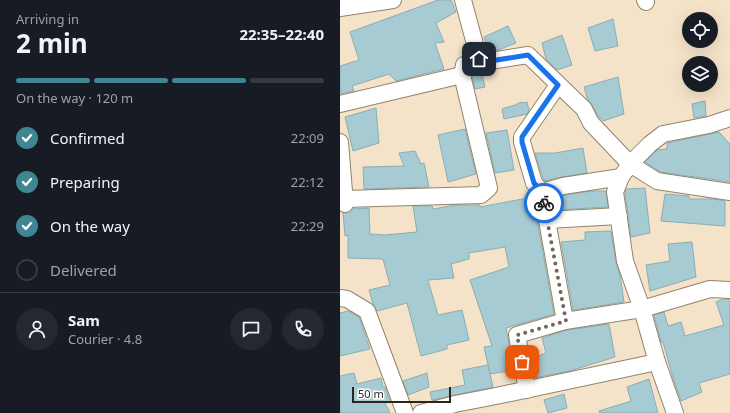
<!DOCTYPE html>
<html lang="en">
<head>
<meta charset="utf-8">
<style>
	body { margin:0; font-family:"Noto Sans",sans-serif; background:#242831; color:#f1f3f6; height:100vh; display:flex; flex-direction:column; font-size:15px; white-space:nowrap }
	* { box-sizing:border-box; margin:0 }
	p { font-size:13px; color:#9ea1a6 }
	.icon { flex:none; width:22px; height:22px; fill:none; stroke:currentColor; stroke-width:2; stroke-linecap:round; stroke-linejoin:round }
	.map { position:relative; flex:1; overflow:hidden }
	.sheet { display:flex; flex-direction:column; background:#171b24; width:340px }
	.sheet>* { flex:none }
	.buttons { position:absolute; left:342px; top:12px; display:grid; gap:8px }
	.buttons a { display:grid; place-items:center; width:36px; height:36px; border-radius:50%; background:#171b24; box-shadow:0 4px 16px #0002; font-size:20px }
	.scale { position:absolute; left:12px; bottom:10px; width:99px; box-sizing:border-box; padding-left:4px; border:2px solid #2c251b; border-top:0; font-size:11px; line-height:14px; white-space:nowrap; color:#2c251b; -webkit-text-stroke:3px #fff; paint-order:stroke }
	.pin { position:absolute; display:grid; place-items:center; width:34px; height:34px; color:#fff; margin:-17px; border-radius:8px; box-shadow:0 2px 6px #0006 }
	.courier { position:absolute; display:grid; place-items:center; width:40px; height:40px; margin:-20px; border:3px solid #1a73e8; border-radius:50%; background:#fff; color:#222; box-shadow:0 1px 5px #0007 }
	.head em { font-style:normal; font-weight:700 }
	.head div { display:flex; flex-direction:column-reverse }
	.head { display:flex; align-items:center; justify-content:space-between; height:68px; padding:0 16px }
	h1 { font-size:26px; font-weight:700; line-height:30px }
	.bar { display:grid; grid-template-columns:repeat(4,1fr); gap:6px 4px; align-content:center; height:48px; padding:0 16px }
	.bar i { height:5px; border-radius:3px; background:#363941 }
	.bar .active { background:#408592 }
	.bar p { grid-column:span 4 }
	.line { display:flex; align-items:center; gap:10px; padding:0 16px; border-top:1px solid #363941 }
	.line div { flex:1 }
	.round { display:grid; place-items:center; flex:none; width:42px; height:42px; border-radius:21px; background:#242831 }
	ol { padding:0 16px; list-style:none }
	li { display:flex; align-items:center; gap:12px; height:44px }
	li p { margin-inline-start:auto }
	li .icon { padding:4px; border-radius:50%; background:#408592; color:#fff; stroke-width:4 }
	li:last-child { color:#9ea1a6 }
	li i { width:22px; height:22px; border:2px solid #363941; border-radius:50% }
	main { display:flex; flex:1; min-height:0 }
	.map>svg:first-child { display:block }
	.building { fill:#a7cbd2; stroke:#8aadb4 }
	.lines { fill:none; stroke-linecap:round; stroke-linejoin:round }
	.minor-casing { stroke:#94836b; stroke-width:18 }
	.minor { stroke:#fff; stroke-width:16 }
	.done { stroke:#726858; stroke-width:4; stroke-dasharray:0 7.2 }
	.route { stroke:#1a73e8; stroke-width:5 }
</style>
</head>
<body>
<main>
<section class="sheet">
<div class="head"><div><h1>2 min</h1><p>Arriving in</p></div><em>22:35–22:40</em></div>
<div class="bar"><i class="active"></i><i class="active"></i><i class="active"></i><i></i><p>On the way · 120 m</p></div>
<ol>
<li><svg class="icon" aria-label="check" viewBox="0 0 24 24"><path d="M5 12l5 5 9-10"/></svg>Confirmed<p>22:09</p></li>
<li><svg class="icon" aria-label="check" viewBox="0 0 24 24"><path d="M5 12l5 5 9-10"/></svg>Preparing<p>22:12</p></li>
<li><svg class="icon" aria-label="check" viewBox="0 0 24 24"><path d="M5 12l5 5 9-10"/></svg>On the way<p>22:29</p></li>
<li><i></i>Delivered</li>
</ol>
<div class="line" style="height:72px"><a class="round"><svg class="icon" aria-label="person" viewBox="0 0 24 24"><circle cx="12" cy="8" r="4"/><path d="M4 21q1-7 8-7t8 7"/></svg></a><div><b>Sam</b><p>Courier · 4.8</p></div><a class="round"><svg class="icon" aria-label="chat" viewBox="0 0 24 24"><path d="M4 5h16v11H9l-5 4z"/></svg></a><a class="round"><svg class="icon" aria-label="phone" viewBox="0 0 24 24"><path d="M5 4h4l2 5-3 2q2 4 5 5l2-3 5 2v4C11 20 4 13 5 4z"/></svg></a></div>
</section>
<div class="map">
<svg width="390" height="413" viewBox="0 0 390 413">
	<rect width="100%" height="100%" fill="#f5e3c9"/>
	<g class="building">
		<path d="M98,0h13l5,12 -20,11 8,19 -9,1 9,26 -48,12 -7,-7 -37,12 2,5 -14,3v-28l19,-6 -9,-28z"/>
		<path d="M273,19l5,27 -23,5 -7,-23z"/>
		<path d="M168,26l8,17 -18,7 -8,2 -6,-15z"/>
		<path d="M222,35l10,30 -15,5 -11,-11 -4,-16z"/>
		<path d="M142,74l3,13 -10,2 -3,-13z"/>
		<path d="M278,77l6,37 -21,7 -4,-4 -7,-12 -5,-7 -3,-11z"/>
		<path d="M365,101l1,15 -12,2 -2,-14z"/>
		<path d="M181,102l2,1 4,-1 2,8 -2,4 -23,5 -2,-10 13,-4z"/>
		<path d="M36,108l3,35 -26,8 -8,-34z"/>
		<path d="M125,129l11,45 -28,8 -10,-47z"/>
		<path d="M167,130l7,40 -19,3 -9,-40z"/>
		<path d="M379,132l11,12v38l-70,-10 -15,-10 12,-12 10,-1v-6z"/>
		<path d="M243,148l4,25 -25,4 -17,4 -2,-3 -8,-25h20z"/>
		<path d="M75,151l6,13 3,-1 5,24 -65,2 -1,-22 41,-1 -5,-13z"/>
		<path d="M305,188l5,45 -19,4 -6,-44 1,-4z"/>
		<path d="M266,191l2,16 -53,3 -2,-11 12,-4 26,-4z"/>
		<path d="M325,194l24,2 1,3h24l11,2v25l-64,-5z"/>
		<path d="M193,197l21,117 -48,14 8,42 -24,4 -6,-27 8,-1 -22,-66 39,-13 -4,-20 -36,6v6l-18,5 3,14 -26,2 10,35 24,-5 7,30 -22,5v4l-26,7 -14,-53 -30,8 -4,-7 -4,-14 21,-5 -7,-26 -35,-1v-23l-3,1 -2,-23 7,-1 2,-3 17,-1 1,26 15,1 32,-3 -4,-26h19l1,3 23,-4h24v2z"/>
		<path d="M271,231l5,31 4,13 4,27 -51,8 -12,-68 24,-2v-8z"/>
		<path d="M352,242l4,35 -46,14 -4,-26 24,-4 -2,-17z"/>
		<path d="M383,299h7v75l-31,9 3,9 -21,9 -8,-23 -10,-36h-2l-7,-27 10,-3 4,14 13,-4 4,14 39,-11 -8,-23z"/>
		<path d="M8,311l11,6 11,32 -30,7v-43z"/>
		<path d="M269,324l6,33 -45,14 -36,7 -3,-19 15,-6 -4,-15 25,-8z"/>
		<path d="M148,365l5,22 -61,13 -2,-8 35,-7 -3,-15z"/>
		<path d="M14,373l3,11 24,-6 2,9h2l5,14 -5,2 5,10h-50v-37z"/>
		<path d="M87,373l2,14 -21,8 -5,-14z"/>
		<path d="M309,379l9,34h-58l-1,-2 32,-10 -4,-14z"/>
		<path d="M224,394l3,14 -19,5 -4,-13z"/>
	</g>
	<g class="lines">
		<g class="minor-casing">
			<g id="minor">
				<path d="M123,0l16,59 5,3 44,-7 56,54 7,14 39,41 27,17 73,11"/>
				<path d="M305,0l1,2"/>
				<path d="M0,8l53,-8"/>
				<path d="M218,85l-36,52v5l12,41 8,9 23,129 77,-12 68,-20 20,1"/>
				<path d="M0,104l122,-29"/>
				<path d="M0,142l5,62"/>
				<path d="M202,192l21,-6 58,-9"/>
				<path d="M4,199l137,-4 8,-7 -27,-113 2,-10 15,-6"/>
				<path d="M207,220l72,-4"/>
				<path d="M0,298l7,1 20,12 38,102"/>
				<path d="M187,390l-10,-55 48,-14"/>
				<path d="M81,413l34,-9 41,-8 161,-34"/>
				<path d="M335,413l-18,-51 -15,-53 -17,-48 -10,-69 6,-15 9,-13 20,-20 13,-10 46,-9 21,-7"/>
			</g>
		</g>
		<use href="#minor" class="minor"/>
	</g>
	<g class="lines">
		<path class="done" d="M182,362l-5,-27 49,-14 -22,-118"/>
		<path class="route" d="M139,59l5,3 44,-7 30,30 -36,52v5l12,41 8,9 2,11"/>
	</g>
</svg>
<div class="buttons">
<a><svg class="icon" aria-label="locate" viewBox="0 0 24 24"><circle cx="12" cy="12" r="6"/><path d="M12 2v4M12 18v4M2 12h4M18 12h4"/></svg></a>
<a><svg class="icon" aria-label="layers" viewBox="0 0 24 24"><path d="M12 4l9 5-9 5-9-5zM3 14l9 5 9-5"/></svg></a>
</div>
<div class="scale">50 m</div>
<div class="pin" style="left:182px;top:362px;background:#ea580c"><svg class="icon" aria-label="bag" viewBox="0 0 24 24"><path d="M5 8h14l-1 12H6zM9 8a3 3 0 0 1 6 0"/></svg></div>
<div class="pin" style="left:139px;top:59px;background:#1f2937"><svg class="icon" aria-label="home" viewBox="0 0 24 24"><path d="M3 11l9-7 9 7M6 9v11h12V9"/></svg></div>
<div class="courier" style="left:204px;top:203px"><svg class="icon" aria-label="bike" viewBox="0 0 24 24"><circle cx="6" cy="16" r="4"/><circle cx="18" cy="16" r="4"/><path d="M6 16l4-8h5l3 8M10 8l3 8H6M13 5h3"/></svg></div>
</div>
</main>
</body>
</html>
